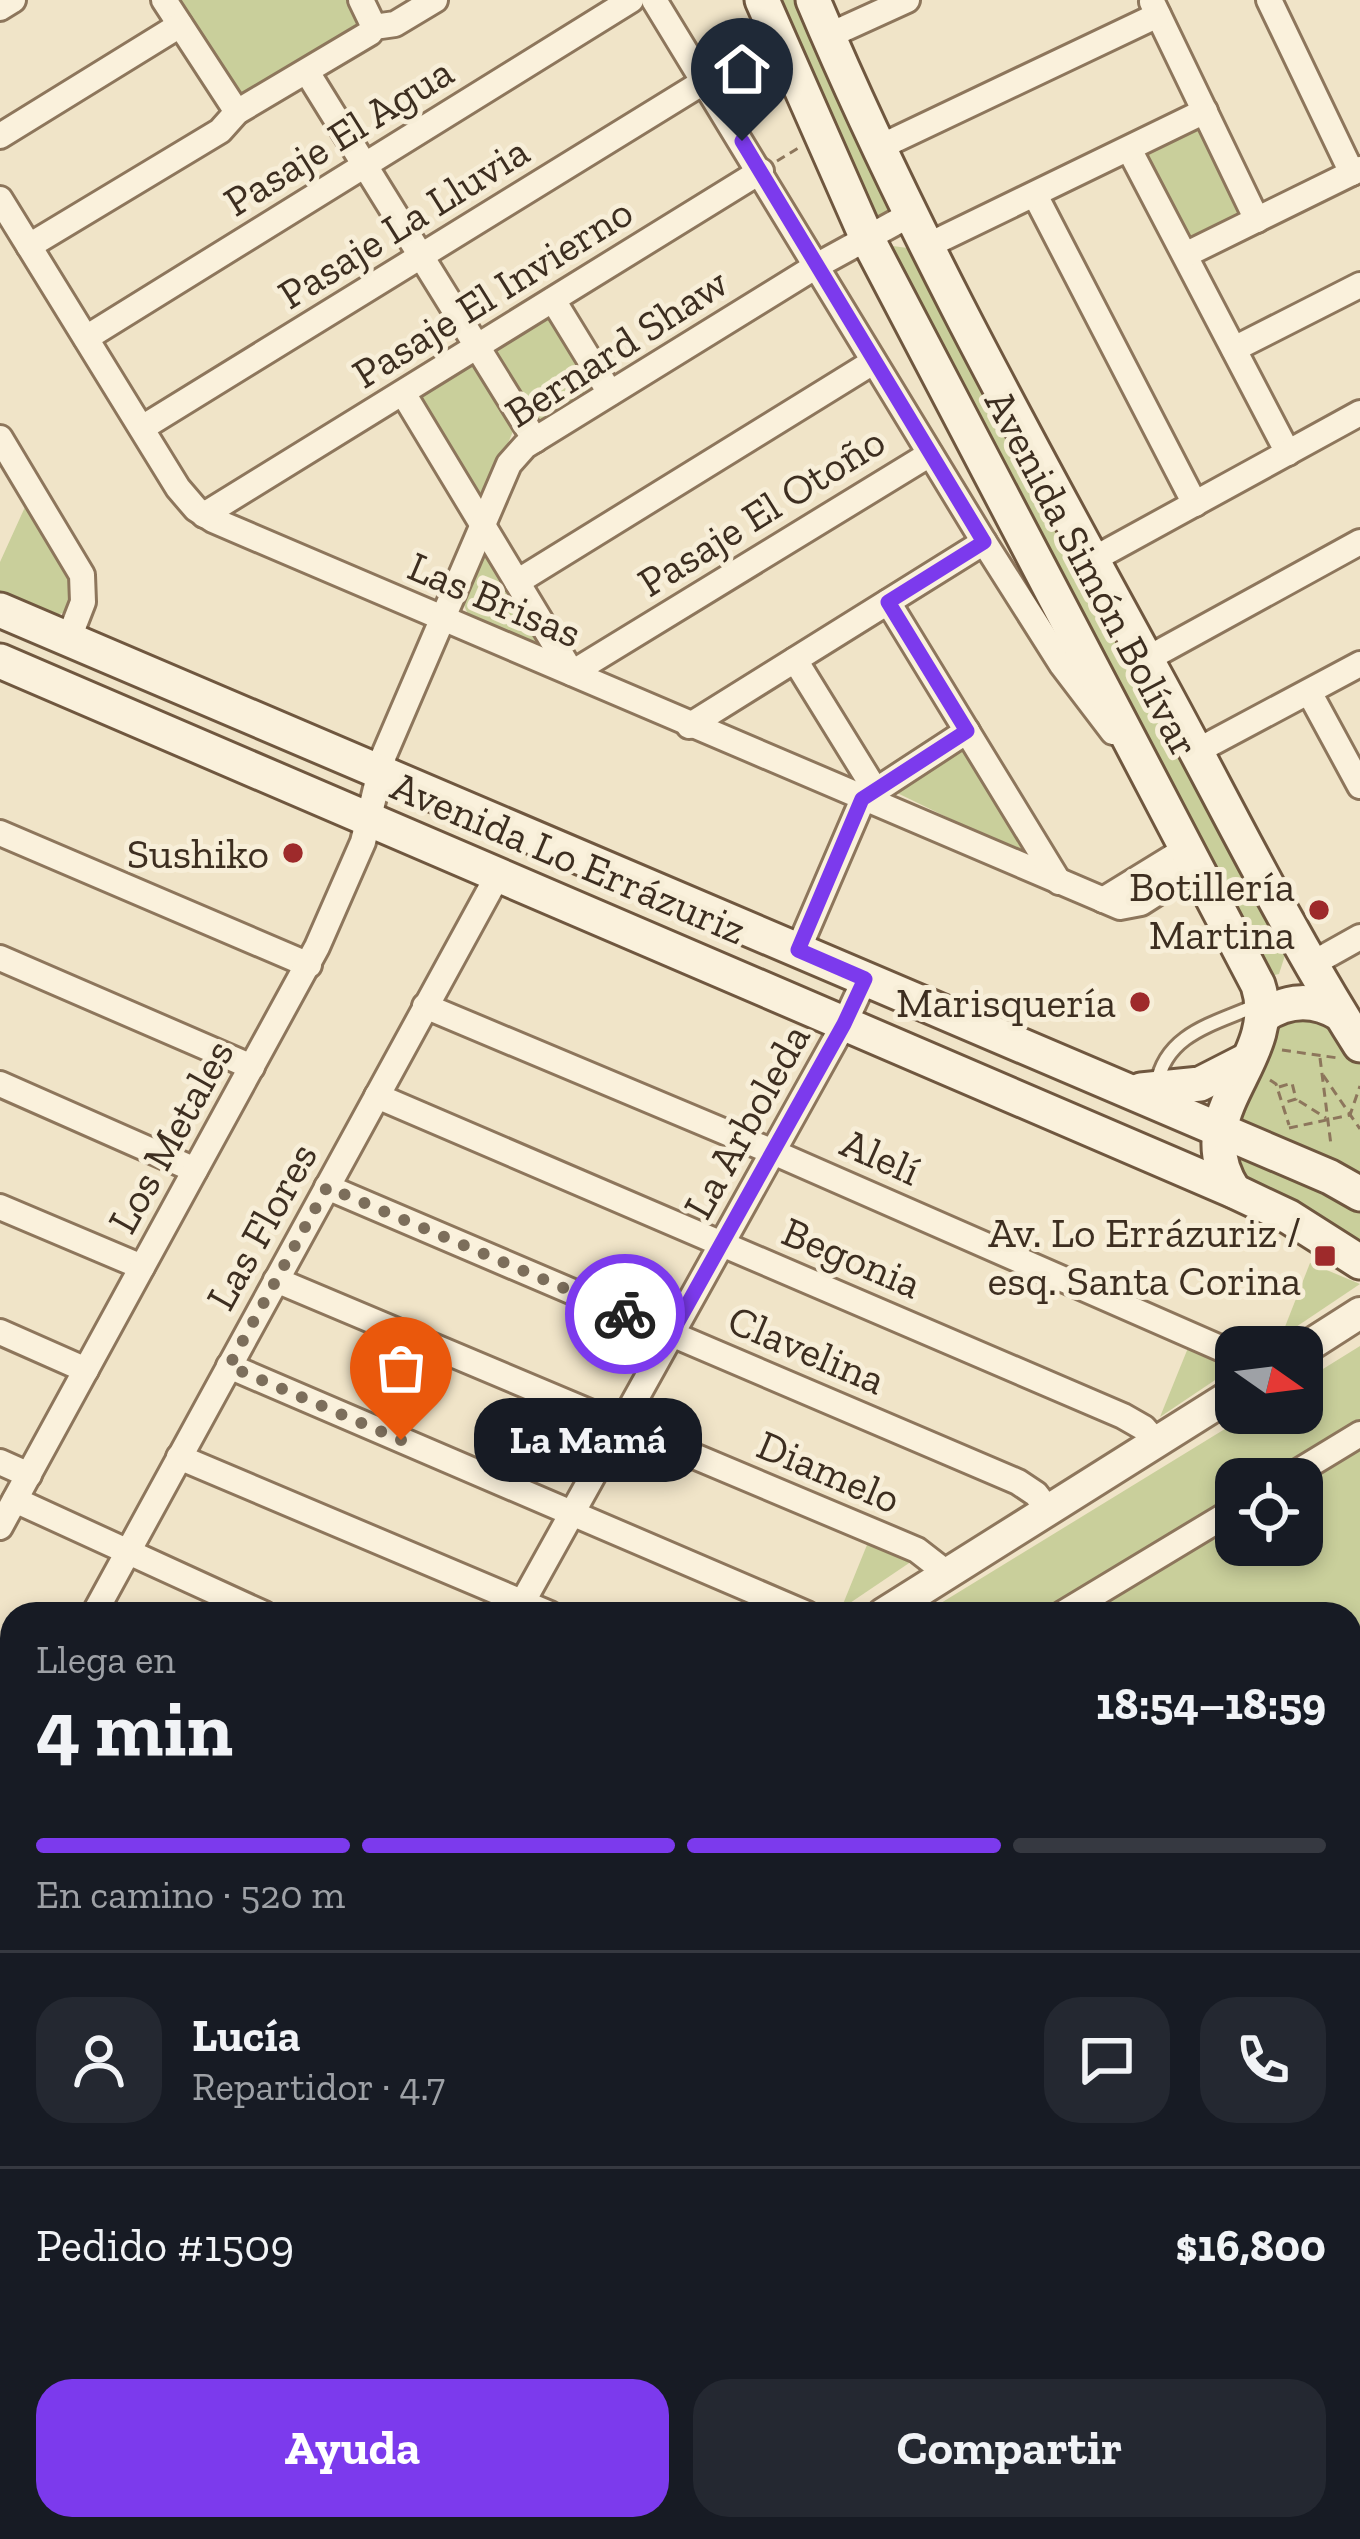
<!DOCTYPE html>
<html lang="es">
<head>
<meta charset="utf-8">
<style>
	body { margin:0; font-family:"Zilla Slab",serif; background:#242831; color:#f1f3f6; height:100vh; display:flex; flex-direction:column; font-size:45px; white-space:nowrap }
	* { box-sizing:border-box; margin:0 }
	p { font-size:39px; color:#9ea1a6 }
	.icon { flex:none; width:66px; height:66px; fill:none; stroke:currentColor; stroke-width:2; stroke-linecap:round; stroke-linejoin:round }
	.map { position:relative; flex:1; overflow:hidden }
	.drawer { position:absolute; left:0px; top:1602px; width:1362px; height:939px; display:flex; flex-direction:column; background:#171b24; border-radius:36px 36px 0 0; box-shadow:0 6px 18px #0003 }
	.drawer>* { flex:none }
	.needle { width:78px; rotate:104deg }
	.fabs { position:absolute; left:1215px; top:1326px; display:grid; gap:24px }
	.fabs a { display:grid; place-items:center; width:108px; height:108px; border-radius:24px; background:#171b24; box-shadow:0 6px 18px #0003; font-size:60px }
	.pin { position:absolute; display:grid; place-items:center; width:102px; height:102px; color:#fff; margin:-123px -51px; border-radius:50% 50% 50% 0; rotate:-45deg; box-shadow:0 0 12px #0007 }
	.pin .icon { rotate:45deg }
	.courier { position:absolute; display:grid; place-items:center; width:120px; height:120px; margin:-60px; border:9px solid #7c3aed; border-radius:50%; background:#fff; color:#222; box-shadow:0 3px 15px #0007 }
	.bubble { position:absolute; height:84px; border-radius:36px; background:#171b24; box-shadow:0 6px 18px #0003; font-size:39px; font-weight:700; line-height:84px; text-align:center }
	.headline em { font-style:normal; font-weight:700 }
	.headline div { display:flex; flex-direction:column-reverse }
	.headline { display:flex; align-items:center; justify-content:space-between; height:204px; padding:0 36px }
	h1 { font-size:78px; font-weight:700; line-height:90px }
	.bar { display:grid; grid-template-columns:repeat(4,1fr); gap:18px 12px; align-content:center; height:144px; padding:0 36px }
	.bar i { height:15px; border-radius:9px; background:#363941 }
	.bar .active { background:#7c3aed }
	.bar p { grid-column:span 4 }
	.line { display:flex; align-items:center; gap:30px; padding:0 36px; border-top:3px solid #363941 }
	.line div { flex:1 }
	.round { display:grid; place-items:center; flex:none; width:126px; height:126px; border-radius:36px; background:#242831 }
	.action { display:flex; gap:24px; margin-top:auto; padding:24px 36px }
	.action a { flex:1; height:138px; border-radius:36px; background:#7c3aed; color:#fff; font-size:48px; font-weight:700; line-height:138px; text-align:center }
	.action a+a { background:#242831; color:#f1f3f6 }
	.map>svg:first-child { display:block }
	.green { fill:#c9cf9b }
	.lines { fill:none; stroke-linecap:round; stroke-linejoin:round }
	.service-casing { stroke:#8d765c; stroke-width:18 }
	.minor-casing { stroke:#8d765c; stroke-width:30 }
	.tertiary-casing { stroke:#8d765c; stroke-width:36 }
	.secondary-casing { stroke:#6f573f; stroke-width:39 }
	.path { stroke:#8d765c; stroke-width:3; stroke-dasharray:9 6; stroke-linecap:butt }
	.service { stroke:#faf1dc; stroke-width:12 }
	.minor { stroke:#faf1dc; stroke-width:24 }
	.tertiary { stroke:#faf1dc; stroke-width:30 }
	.secondary { stroke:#faf1dc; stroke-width:33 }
	.done { stroke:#7c6e5b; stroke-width:12; stroke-dasharray:0 21.6 }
	.route { stroke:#7c3aed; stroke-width:15 }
	.poi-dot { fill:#9e2a2b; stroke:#f7eed8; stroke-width:4.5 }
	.labels { text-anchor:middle; stroke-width:10; stroke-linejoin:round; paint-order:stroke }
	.street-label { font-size:42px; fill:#3d2e20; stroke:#f7eed8 }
	.poi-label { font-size:42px; fill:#3d2e20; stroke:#f7eed8; text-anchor:end }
</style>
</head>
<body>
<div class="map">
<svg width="1360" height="2539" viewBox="0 0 1360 2539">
	<rect width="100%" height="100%" fill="#f0e4c8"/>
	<g class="green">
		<path d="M175,0h174l9,16 -4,15 -104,65 -15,-2z"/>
		<path d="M776,0h32l100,224 -33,1z"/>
		<path d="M1194,121l51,98 -58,26 -49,-92z"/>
		<path d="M885,245l38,5 364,699 -8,25 -13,3z"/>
		<path d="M554,313l42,79 -48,30 -11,-1 -43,-71z"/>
		<path d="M475,356l41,68 -34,82 -70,-115z"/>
		<path d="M25,507l48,80 -5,24c-22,11 -46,-6 -68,-15v-34z"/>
		<path d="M487,545l62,106 -79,-32 -7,-16z"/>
		<path d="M967,740l78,125 -156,-76z"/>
		<path d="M1285,1014l43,2 32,49v121l-130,-66 44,-93z"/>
		<path d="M1230,1144l130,61v42l-124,-75z"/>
		<path d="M1310,1263l50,21 -79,53z"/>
		<path d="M1190,1343l46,23 -76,51z"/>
		<path d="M1360,1346v77l-93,56h-31v18l-195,117h-118l328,-201h51v-31z"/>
		<path d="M1360,1446v213l-10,4v-49h-270l156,-96v27h66v-66z"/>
		<path d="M871,1535l50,20 -80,54z"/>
		<path d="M12,2108v134l-12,6v-134z"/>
	</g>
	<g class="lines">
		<g class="service-casing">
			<path id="service" d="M1157,1084c9,-51 58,-60 100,-79"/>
		</g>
		<g class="minor-casing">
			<g id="minor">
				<path d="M164,0l73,112"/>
				<path d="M361,0l13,27"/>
				<path d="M654,0l330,542 78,123 51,67"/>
				<path d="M1269,0l83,173"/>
				<path d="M1152,2l105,218"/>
				<path d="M0,8l13,-8"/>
				<path d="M828,36l79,-36"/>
				<path d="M307,72l228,368"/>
				<path d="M0,136l180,-111"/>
				<path d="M880,147l278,-132"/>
				<path d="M1129,149l159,304"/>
				<path d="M1035,195l160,309"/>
				<path d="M0,199l178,289 18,21 17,11 907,387 21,-4 55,-35"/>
				<path d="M929,245l276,-134"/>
				<path d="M29,246l191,-115 17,-19 133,-79 4,-6 21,-3 40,-24"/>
				<path d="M1185,255l175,-86"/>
				<path d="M553,300l57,93"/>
				<path d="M86,338l545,-338"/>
				<path d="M1234,349l126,-64"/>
				<path d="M403,393l169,280 358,-219"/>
				<path d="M142,428l563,-347"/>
				<path d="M0,438l82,137 1,27 -14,36"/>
				<path d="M204,515l557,-344"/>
				<path d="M1092,560l268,-147"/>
				<path d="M517,582l356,-220"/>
				<path d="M888,602l171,280"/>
				<path d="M1147,659l213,-117"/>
				<path d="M795,660l79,128"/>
				<path d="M1309,692l51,94"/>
				<path d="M689,726l295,-184"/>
				<path d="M1197,751l163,-87"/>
				<path d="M0,833l309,132"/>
				<path d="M1103,900l83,-51"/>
				<path d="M798,950l65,-151 104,-68"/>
				<path d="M0,958l252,109"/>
				<path d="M1310,965l50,-28"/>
				<path d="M425,1006l348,146 463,203"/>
				<path d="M0,1084l195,86"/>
				<path d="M377,1096l746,320 21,12 13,15"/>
				<path d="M327,1187l691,295 18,12 13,17"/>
				<path d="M0,1207l142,60"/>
				<path d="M276,1280l641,270 31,24"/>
				<path d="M0,1332l86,38"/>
				<path d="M229,1366l578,248"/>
				<path d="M179,1457l371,157"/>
				<path d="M0,1462l29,13"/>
				<path d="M1286,1479l74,-45"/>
				<path d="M15,1500l249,114"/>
				<path d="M0,1527l317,-580 46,-105 21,-87 125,-291 16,-18 293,-181 95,-52"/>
				<path d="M94,1614l404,-739"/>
				<path d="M516,1614l328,-590 21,-45"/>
				<path d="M1062,1614l174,-105"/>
				<path d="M1350,1674l10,-3"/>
				<path d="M0,1786l12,-22"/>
				<path d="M0,1845l12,5"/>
				<path d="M0,1956l12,5"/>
				<path d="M1350,1982l10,19"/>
				<path d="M1350,2242l10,-5"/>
				<path d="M0,2273l12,-6"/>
				<path d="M1350,2393l10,-5"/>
				<path d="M0,2442l12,-7"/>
				<path d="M1350,2525l8,14"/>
				<path d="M125,2529l6,10"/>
				<path d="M276,2529l5,10"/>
				<path d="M427,2529l5,10"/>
				<path d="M580,2529l5,10"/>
				<path d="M976,2529l5,10"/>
				<path d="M797,2539l19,-10"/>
				<path d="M1079,2539l18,-10"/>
			</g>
		</g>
		<g class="tertiary-casing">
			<g id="tertiary">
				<path d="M1302,1350l58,-37"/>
				<path d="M883,1614l353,-222"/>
				<path d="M1350,2072l10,-5"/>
				<path d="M0,2092l12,-6"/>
				<path d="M478,2539l19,-10"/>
			</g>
		</g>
		<g class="secondary-casing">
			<g id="secondary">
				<path d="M762,0l104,236 392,749c25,76 -76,126 -24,206"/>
				<path d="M813,0c96,228 218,447 336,664 70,127 133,258 211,381"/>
				<path d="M0,610l1330,567 30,17"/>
				<path d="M0,661l1234,530 55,26 71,45"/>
				<path d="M1263,1016c25,-17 51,-18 77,-2"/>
				<path d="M1141,1090l59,-6 47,-24"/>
			</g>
		</g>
		<g class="path">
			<path d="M777,161l23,-14"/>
			<path d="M1282,1050l56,8"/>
			<path d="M1320,1058l11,87"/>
			<path d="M1323,1075l37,54"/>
			<path d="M1270,1080l6,4 13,41"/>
			<path d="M1279,1087l13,-4 4,16 -13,4"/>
			<path d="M1299,1101l27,17"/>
			<path d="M1289,1128l61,-13 10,-29"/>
		</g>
		<use href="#service" class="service"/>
		<use href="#minor" class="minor"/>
		<use href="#tertiary" class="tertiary"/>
		<use href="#secondary" class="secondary"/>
	</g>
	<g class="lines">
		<path class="done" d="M401,1440l-172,-74 98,-179 298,127"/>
		<path class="route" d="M625,1314l46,20 173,-310 21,-45 -67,-29 64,-151 105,-68 -79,-129 96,-60 -242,-401"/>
	</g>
	<g class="poi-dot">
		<circle cx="293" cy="853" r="12"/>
		<circle cx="1319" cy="910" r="12"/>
		<circle cx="1140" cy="1002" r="12"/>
		<rect x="1313" y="1244" width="24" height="24" rx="6"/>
	</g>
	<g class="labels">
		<g class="street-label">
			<text transform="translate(338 136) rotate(-32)" y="15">Pasaje El Agua</text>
			<text transform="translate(403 222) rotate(-32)" y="15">Pasaje La Lluvia</text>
			<text transform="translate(492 292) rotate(-32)" y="15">Pasaje El Invierno</text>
			<text transform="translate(616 347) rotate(-33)" y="15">Bernard Shaw</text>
			<text transform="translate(761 511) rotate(-32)" y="15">Pasaje El Otoño</text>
			<text transform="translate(1093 573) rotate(62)" y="15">Avenida Simón Bolívar</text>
			<text transform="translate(495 599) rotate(23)" y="15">Las Brisas</text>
			<text transform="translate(569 857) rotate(23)" y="15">Avenida Lo Errázuriz</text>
			<text transform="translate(746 1121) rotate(-61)" y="15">La Arboleda</text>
			<text transform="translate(170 1136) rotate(-61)" y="15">Los Metales</text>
			<text transform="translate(881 1156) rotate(24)" y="15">Alelí</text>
			<text transform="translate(261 1226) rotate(-61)" y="15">Las Flores</text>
			<text transform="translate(852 1257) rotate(23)" y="15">Begonia</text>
			<text transform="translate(807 1349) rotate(23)" y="15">Clavelina</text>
			<text transform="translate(829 1471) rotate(23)" y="15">Diamelo</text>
		</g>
		<g class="poi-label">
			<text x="269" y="868">Sushiko</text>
			<text x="1295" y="901">Botillería<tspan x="1295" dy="48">Martina</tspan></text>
			<text x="1116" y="1017">Marisquería</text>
			<text x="1301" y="1247">Av. Lo Errázuriz /<tspan x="1301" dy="48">esq. Santa Corina</tspan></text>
		</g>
	</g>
</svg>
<div class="fabs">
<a><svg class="needle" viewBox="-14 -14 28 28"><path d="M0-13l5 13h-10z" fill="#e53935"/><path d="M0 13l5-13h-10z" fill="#9ea1a6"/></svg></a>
<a><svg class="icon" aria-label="locate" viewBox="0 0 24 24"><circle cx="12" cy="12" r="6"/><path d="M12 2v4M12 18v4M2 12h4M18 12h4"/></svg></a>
</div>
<div class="pin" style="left:401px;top:1440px;background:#ea580c"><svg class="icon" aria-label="bag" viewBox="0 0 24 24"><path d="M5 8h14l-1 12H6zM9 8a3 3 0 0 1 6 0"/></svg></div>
<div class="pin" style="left:742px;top:141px;background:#1f2937"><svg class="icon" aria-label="home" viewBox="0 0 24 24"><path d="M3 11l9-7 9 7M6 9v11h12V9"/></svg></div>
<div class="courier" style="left:625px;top:1314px"><svg class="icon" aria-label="bike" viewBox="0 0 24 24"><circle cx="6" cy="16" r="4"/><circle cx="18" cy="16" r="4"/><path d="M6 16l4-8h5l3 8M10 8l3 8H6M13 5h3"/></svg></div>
<div class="bubble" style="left:474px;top:1398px;width:228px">La Mamá</div>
<section class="drawer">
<div class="headline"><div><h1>4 min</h1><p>Llega en</p></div><em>18:54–18:59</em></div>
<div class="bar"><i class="active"></i><i class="active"></i><i class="active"></i><i></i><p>En camino · 520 m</p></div>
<div class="line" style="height:216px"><a class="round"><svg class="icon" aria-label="person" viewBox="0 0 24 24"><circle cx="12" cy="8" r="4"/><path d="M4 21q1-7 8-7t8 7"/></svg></a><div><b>Lucía</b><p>Repartidor · 4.7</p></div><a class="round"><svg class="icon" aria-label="chat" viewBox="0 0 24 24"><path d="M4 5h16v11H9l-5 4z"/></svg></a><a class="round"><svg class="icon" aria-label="phone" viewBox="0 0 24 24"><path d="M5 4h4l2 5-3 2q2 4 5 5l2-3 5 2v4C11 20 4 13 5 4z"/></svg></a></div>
<div class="line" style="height:156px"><div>Pedido #1509</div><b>$16,800</b></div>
<div class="action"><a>Ayuda</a><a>Compartir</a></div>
</section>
</div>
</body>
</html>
